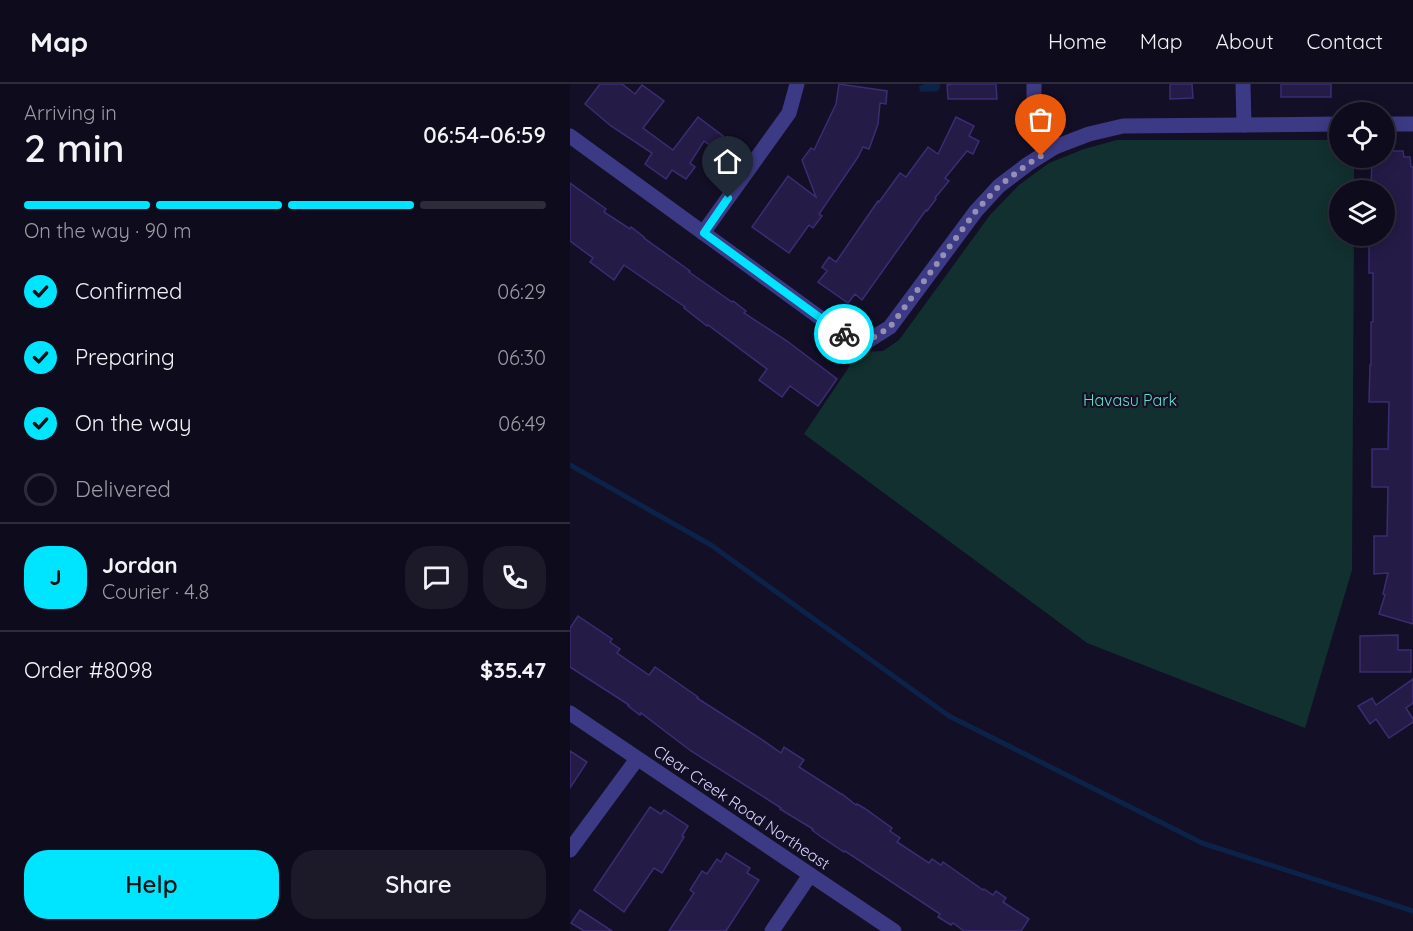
<!DOCTYPE html>
<html lang="en">
<head>
<meta charset="utf-8">
<style>
	body { margin:0; font-family:Quicksand,sans-serif; background:#1c1929; color:#f1f3f6; height:100vh; display:flex; flex-direction:column; font-size:22px; white-space:nowrap }
	* { box-sizing:border-box; margin:0 }
	p { font-size:20px; color:#9b9ba3 }
	.icon { flex:none; width:33px; height:33px; fill:none; stroke:currentColor; stroke-width:2; stroke-linecap:round; stroke-linejoin:round }
	.map { position:relative; flex:1; overflow:hidden }
	.sheet { display:flex; flex-direction:column; background:#0e0b1c; width:570px }
	.sheet>* { flex:none }
	.tools { position:absolute; left:759px; top:18px; display:grid; gap:12px }
	.tools a { display:grid; place-items:center; width:66px; height:66px; border-radius:50%; background:#0e0b1c; box-shadow:0 3px 15px #0003,0 0 0 2px #2e2b3b; font-size:30px }
	.pin { position:absolute; display:grid; place-items:center; width:51px; height:51px; color:#fff; margin:-62px -26px; border-radius:50% 50% 50% 0; rotate:-45deg; box-shadow:0 0 6px #0007 }
	.pin .icon { rotate:45deg }
	.courier { position:absolute; display:grid; place-items:center; width:60px; height:60px; margin:-30px; border:4px solid #00e5ff; border-radius:50%; background:#fff; color:#222; box-shadow:0 2px 8px #0007 }
	.head em { font-style:normal; font-weight:600 }
	.head div { display:flex; flex-direction:column-reverse }
	.head { display:flex; align-items:center; justify-content:space-between; height:102px; padding:0 24px }
	h1 { font-size:39px; font-weight:600; line-height:45px }
	.bar { display:grid; grid-template-columns:repeat(4,1fr); gap:9px 6px; align-content:center; height:72px; padding:0 24px }
	.bar i { height:8px; border-radius:4px; background:#2e2b3b }
	.bar .selected { background:#00e5ff }
	.bar p { grid-column:span 4 }
	.line { display:flex; align-items:center; gap:15px; padding:0 24px; border-top:2px solid #2e2b3b }
	.line div { flex:1 }
	.round { display:grid; place-items:center; flex:none; width:63px; height:63px; border-radius:24px; background:#1c1929 }
	ol { padding:0 24px; list-style:none }
	li { display:flex; align-items:center; gap:18px; height:66px }
	li p { margin-inline-start:auto }
	li .icon { padding:6px; border-radius:50%; background:#00e5ff; color:#111; stroke-width:4 }
	li:last-child { color:#9b9ba3 }
	li i { width:33px; height:33px; border:3px solid #2e2b3b; border-radius:50% }
	.button { display:flex; gap:12px; margin-top:auto; padding:12px 24px }
	.button a { flex:1; height:69px; border-radius:24px; background:#00e5ff; color:#111; font-size:24px; font-weight:600; line-height:69px; text-align:center }
	.button a+a { background:#1c1929; color:#f1f3f6 }
	header { display:flex; align-items:center; gap:36px; box-sizing:border-box; height:84px; padding:0 30px; background:#0e0b1c; border-bottom:2px solid #2e2b3b }
	header strong { font-size:28px }
	nav { display:flex; gap:33px; margin-inline-start:auto; font-size:21px }
	main { display:flex; flex:1; min-height:0 }
	.map>svg:first-child { display:block }
	.green { fill:#12302f }
	.water { fill:#0c2248 }
	.lines { fill:none; stroke-linecap:round; stroke-linejoin:round }
	.stream { stroke:#0c2248; stroke-width:5 }
	.building { fill:#241b47; stroke:#3b2d73; stroke-width:1.5 }
	.minor { stroke:#3d3a85; stroke-width:15 }
	.done { stroke:#948fb3; stroke-width:6; stroke-dasharray:0 10.8 }
	.route { stroke:#00e5ff; stroke-width:8 }
	.labels { text-anchor:middle; stroke-width:4.5; stroke-linejoin:round; paint-order:stroke }
	.park-label { font-size:16px; fill:#5fe0c0; stroke:#130f26 }
	.street-label { font-size:16px; fill:#d9d4ff; stroke:#130f26 }
</style>
</head>
<body>
<header>
<strong>Map</strong>
<nav><a>Home</a><a>Map</a><a>About</a><a>Contact</a></nav>
</header>
<main>
<section class="sheet">
<div class="head"><div><h1>2 min</h1><p>Arriving in</p></div><em>06:54–06:59</em></div>
<div class="bar"><i class="selected"></i><i class="selected"></i><i class="selected"></i><i></i><p>On the way · 90 m</p></div>
<ol>
<li><svg class="icon" aria-label="check" viewBox="0 0 24 24"><path d="M5 12l5 5 9-10"/></svg>Confirmed<p>06:29</p></li>
<li><svg class="icon" aria-label="check" viewBox="0 0 24 24"><path d="M5 12l5 5 9-10"/></svg>Preparing<p>06:30</p></li>
<li><svg class="icon" aria-label="check" viewBox="0 0 24 24"><path d="M5 12l5 5 9-10"/></svg>On the way<p>06:49</p></li>
<li><i></i>Delivered</li>
</ol>
<div class="line" style="height:108px"><b class="round" style="background:#00e5ff;color:#111">J</b><div><b>Jordan</b><p>Courier · 4.8</p></div><a class="round"><svg class="icon" aria-label="chat" viewBox="0 0 24 24"><path d="M4 5h16v11H9l-5 4z"/></svg></a><a class="round"><svg class="icon" aria-label="phone" viewBox="0 0 24 24"><path d="M5 4h4l2 5-3 2q2 4 5 5l2-3 5 2v4C11 20 4 13 5 4z"/></svg></a></div>
<div class="line" style="height:78px"><div>Order #8098</div><b>$35.47</b></div>
<div class="button"><a>Help</a><a>Share</a></div>
</section>
<div class="map">
<svg width="843" height="847" viewBox="0 0 843 847">
	<rect width="100%" height="100%" fill="#130f26"/>
	<path class="green" d="M547,56h222l1,18h14v32h-14v46h14l-2,334 -47,158 -218,-85 -283,-209 55,-82 24,-1 16,-11 91,-125 29,-30 30,-22 35,-14z"/>
	<path class="water" d="M354,0h15l2,2 -3,5c-5,1 -12,0 -18,1l-1,-6z"/>
	<g class="lines">
		<path class="stream" d="M0,381l141,80 238,171 253,127 211,68"/>
	</g>
	<g class="building">
		<path d="M30,0h22l13,10 7,-9 22,16 -21,27 30,22 25,-33 25,19 -9,12 -10,-7 -14,22 5,4 -9,12 -14,-9 -6,9 -21,-15 7,-11 -41,-27 -26,-22z"/>
		<path d="M269,0l48,7 -1,13 -6,-1 -2,21 -9,25 -6,-2 -5,10 -39,57 3,2 -9,12 -4,-3 -20,28 -37,-26 36,-51 28,21 -14,-37 9,-12 3,2 22,-46z"/>
		<path d="M384,0h42l1,15h-49l-1,-14z"/>
		<path d="M600,0h22l1,14 -23,1z"/>
		<rect x="711" y="0" width="50" height="13"/>
		<path d="M386,33l18,9 -5,10 10,5 -6,13 -6,-3 -22,27 4,3 -14,17 1,1 -9,12 -1,-1 -64,90 -7,-6 -7,9 -30,-21 9,-11 -5,-4 7,-10 7,5 42,-61 1,1 21,-29 6,4 22,-30 10,7z"/>
		<path d="M814,67h19l1,6h6l1,10h2v457l-34,-10 6,-19 -2,-1 5,-21 -14,1v-38h13l1,-49h-16v-38h16l1,-47h-20l1,-37h1v-43h2v-49h-4v-37h15v-48h-13l1,-30h12z"/>
		<path d="M0,99l36,26 -2,3 26,17 1,-2 13,10v1l46,33 -1,1 43,30 1,-1 13,10 -2,2 43,28 50,38 -19,27 -28,-20 -8,11 -23,-17 8,-11 -59,-44 -1,1 -23,-18 1,-1 -61,-42 -10,15 -24,-18 3,-4 -23,-17z"/>
		<path d="M8,532l34,23 -2,3 10,7 -3,4 32,22 6,-8 43,30 -1,1 61,39 23,16 3,-6 20,13 -5,7 42,27h1l14,11 1,-1 7,4 28,20 -2,3 10,7 -3,4 32,21 3,-4 9,6 2,-3 40,28 1,-1 9,6 3,-4 10,7 -3,4 26,17 -8,12h-57l-11,-8 -2,2 -13,-8 2,-3 -95,-63 -1,1 -24,-16 -8,-6 1,-1 -33,-20 1,-1 -90,-57 -50,-38 -1,2 -12,-9 1,-1 -59,-38v-39z"/>
		<path d="M828,551v15h13v22h-51v-36z"/>
		<path d="M843,595v24l-7,5 7,11v3l-24,16 -13,-19 -6,5 -12,-18 14,-8 4,7z"/>
		<path d="M0,667l17,11 -17,26z"/>
		<path d="M80,723l11,7 3,-4 24,16 -6,10 2,1 -22,36 -8,-5 -30,44 -30,-22z"/>
		<path d="M156,769l24,15 -3,5 12,7 -33,51h-57l25,-38 -4,-3 12,-19 5,3 10,-15 4,3z"/>
		<path d="M10,826l32,21h-28l-13,-8z"/>
	</g>
	<g class="lines">
		<g class="minor">
			<path d="M464,0v21l21,42"/>
			<path d="M673,0l1,41"/>
			<path d="M814,40h29"/>
			<path d="M0,52l271,197 27,8 22,-14 86,-116 23,-25 29,-22 27,-17 34,-13 34,-8 217,-2"/>
			<path d="M133,149l86,-120 8,-29"/>
			<path d="M0,629l324,218"/>
			<path d="M0,766l67,-91"/>
			<path d="M202,847l38,-56"/>
		</g>
	</g>
	<g class="lines">
		<path class="done" d="M274,250l24,7 22,-14 86,-116 23,-25 29,-22 13,-8"/>
		<path class="route" d="M158,114l-24,35 137,100 3,1"/>
	</g>
	<g class="labels">
		<g class="park-label">
			<text x="560" y="322">Havasu Park</text>
		</g>
		<g class="street-label">
			<text transform="translate(172 723) rotate(34)" y="6">Clear Creek Road Northeast</text>
		</g>
	</g>
</svg>
<div class="tools">
<a><svg class="icon" aria-label="locate" viewBox="0 0 24 24"><circle cx="12" cy="12" r="6"/><path d="M12 2v4M12 18v4M2 12h4M18 12h4"/></svg></a>
<a><svg class="icon" aria-label="layers" viewBox="0 0 24 24"><path d="M12 4l9 5-9 5-9-5zM3 14l9 5 9-5"/></svg></a>
</div>
<div class="pin" style="left:471px;top:72px;background:#ea580c"><svg class="icon" aria-label="bag" viewBox="0 0 24 24"><path d="M5 8h14l-1 12H6zM9 8a3 3 0 0 1 6 0"/></svg></div>
<div class="pin" style="left:158px;top:114px;background:#1f2937"><svg class="icon" aria-label="home" viewBox="0 0 24 24"><path d="M3 11l9-7 9 7M6 9v11h12V9"/></svg></div>
<div class="courier" style="left:274px;top:250px"><svg class="icon" aria-label="bike" viewBox="0 0 24 24"><circle cx="6" cy="16" r="4"/><circle cx="18" cy="16" r="4"/><path d="M6 16l4-8h5l3 8M10 8l3 8H6M13 5h3"/></svg></div>
</div>
</main>
</body>
</html>
